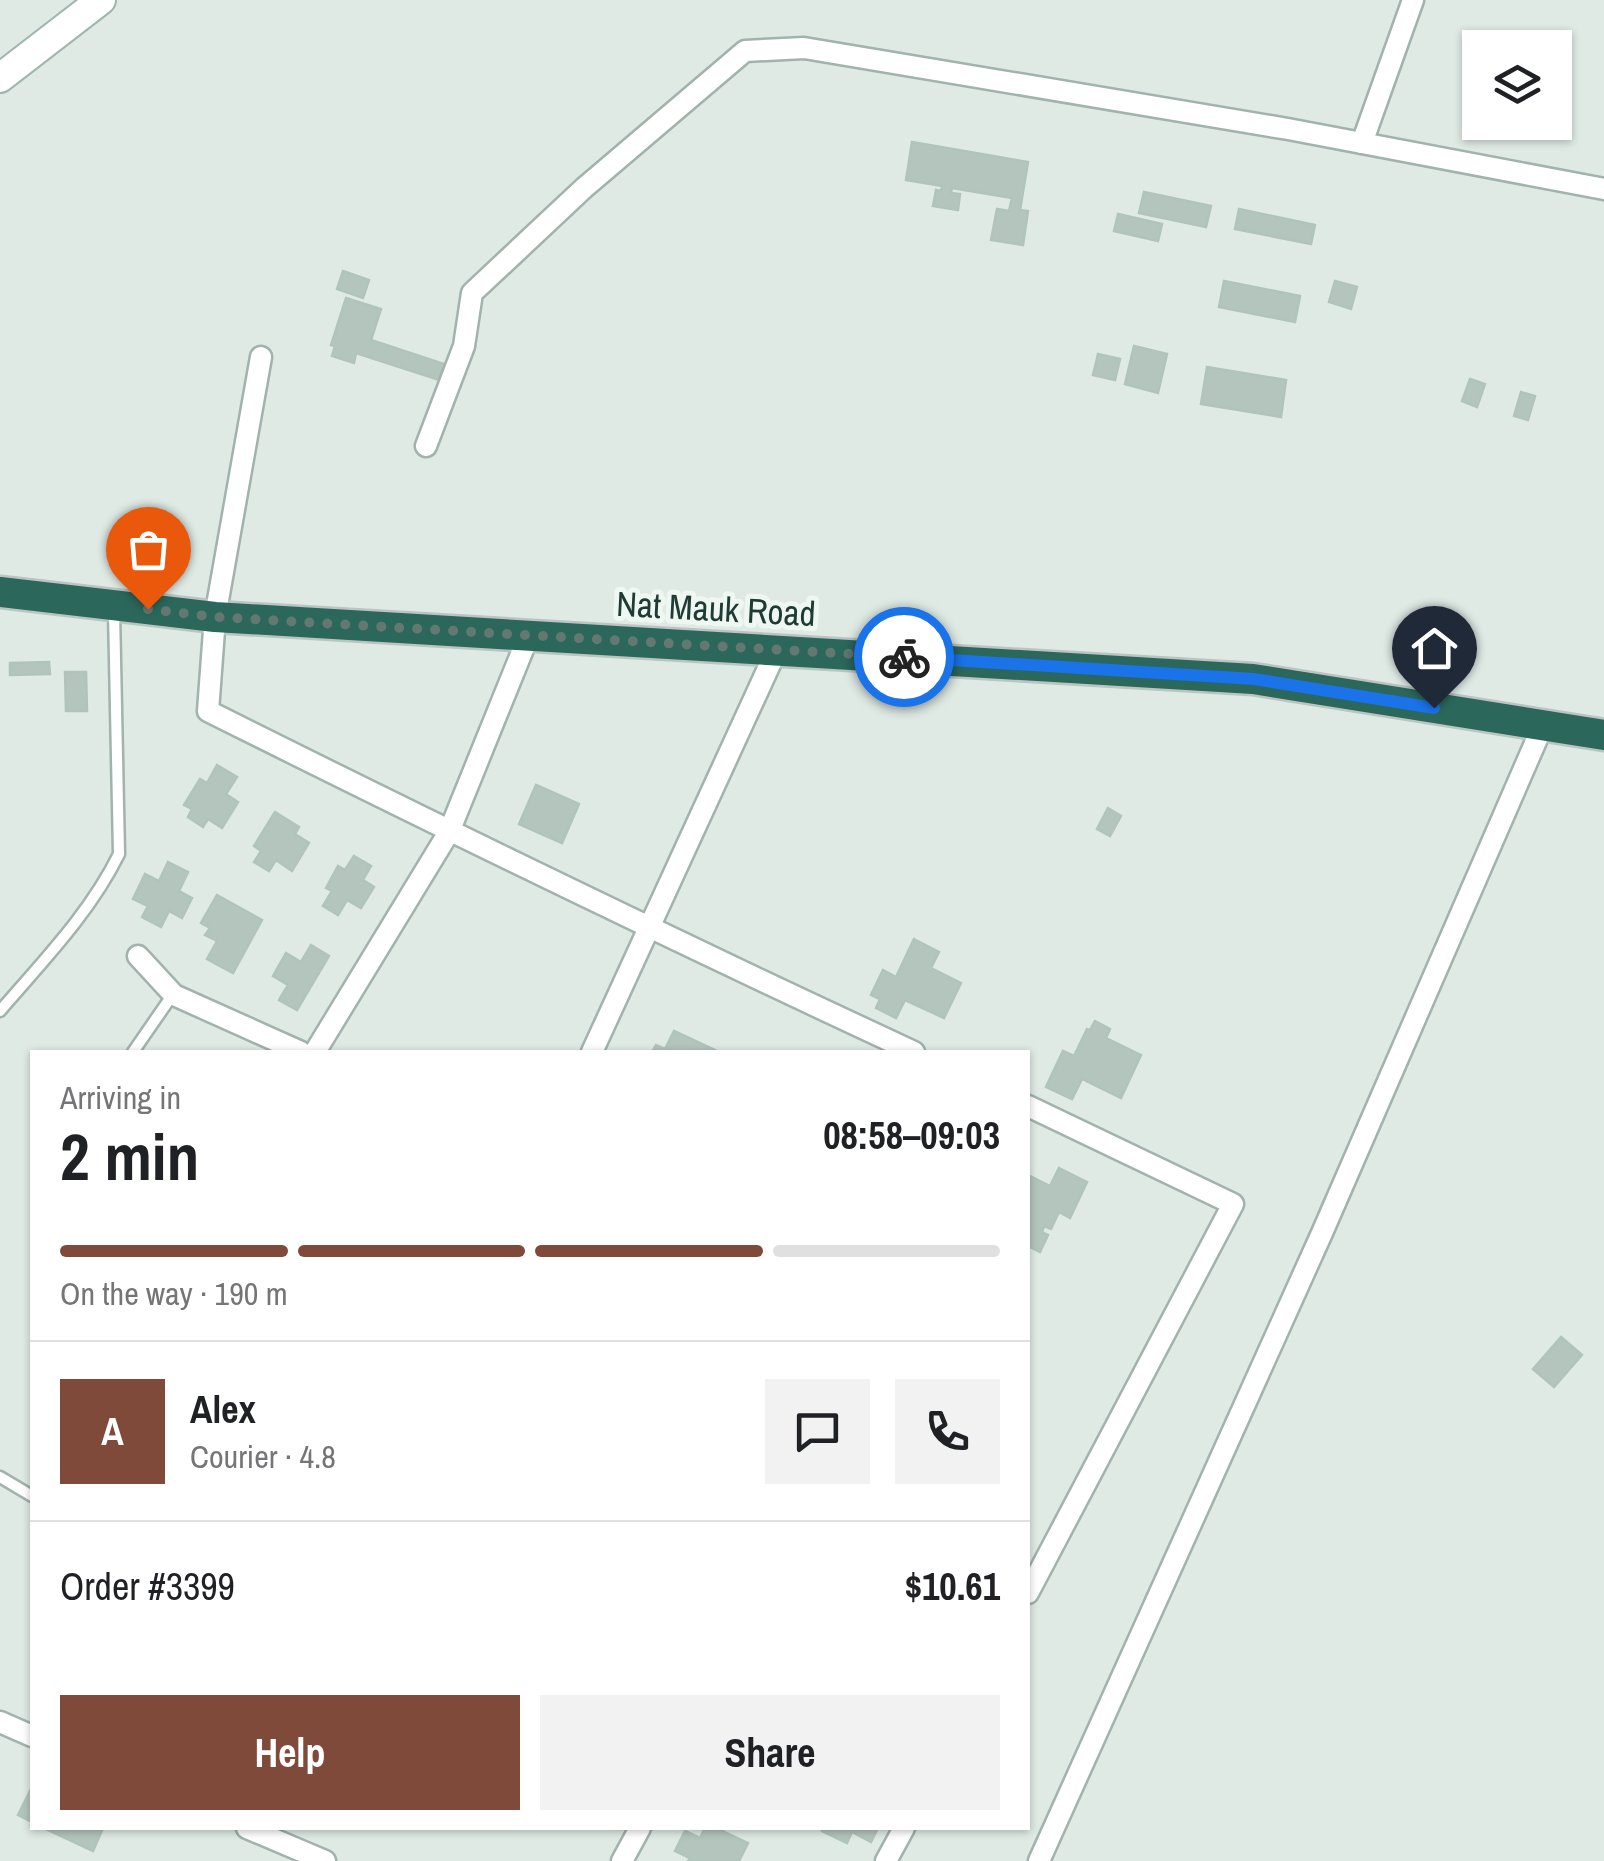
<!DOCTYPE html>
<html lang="en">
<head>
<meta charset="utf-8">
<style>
	body { margin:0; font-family:"Archivo Narrow",sans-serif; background:#f2f2f2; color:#202124; height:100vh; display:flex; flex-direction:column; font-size:38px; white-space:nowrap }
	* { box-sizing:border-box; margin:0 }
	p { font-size:32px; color:#757577 }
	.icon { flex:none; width:55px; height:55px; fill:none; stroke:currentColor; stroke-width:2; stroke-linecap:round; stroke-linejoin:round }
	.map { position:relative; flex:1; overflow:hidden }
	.side { position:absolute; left:30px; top:1050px; width:1000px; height:780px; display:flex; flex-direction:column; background:#fff; border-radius:0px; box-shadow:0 2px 8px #0004 }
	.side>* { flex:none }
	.buttons { position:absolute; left:1462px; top:30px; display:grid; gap:20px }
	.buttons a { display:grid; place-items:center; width:110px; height:110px; border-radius:0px; background:#fff; box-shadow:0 2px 8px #0004; font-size:50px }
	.pin { position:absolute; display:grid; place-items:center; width:85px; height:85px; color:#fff; margin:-102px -42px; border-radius:50% 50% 50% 0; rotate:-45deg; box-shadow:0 0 10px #0007 }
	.pin .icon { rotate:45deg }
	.courier { position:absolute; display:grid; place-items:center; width:100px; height:100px; margin:-50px; border:8px solid #1a73e8; border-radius:50%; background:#fff; color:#222; box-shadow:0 2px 12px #0007 }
	.summary em { font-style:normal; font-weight:700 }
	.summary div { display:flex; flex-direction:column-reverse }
	.summary { display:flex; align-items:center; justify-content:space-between; height:170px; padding:0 30px }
	h1 { font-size:65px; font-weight:700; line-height:75px }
	.bar { display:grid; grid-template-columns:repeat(4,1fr); gap:15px 10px; align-content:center; height:120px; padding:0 30px }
	.bar i { height:12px; border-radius:8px; background:#e0e0e0 }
	.bar .on { background:#7f4a3a }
	.bar p { grid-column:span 4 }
	.line { display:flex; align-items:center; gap:25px; padding:0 30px; border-top:2px solid #e0e0e0 }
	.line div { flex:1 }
	.round { display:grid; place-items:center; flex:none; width:105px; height:105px; border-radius:0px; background:#f2f2f2 }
	.primary-button { display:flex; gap:20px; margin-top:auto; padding:20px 30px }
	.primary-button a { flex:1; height:115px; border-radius:0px; background:#7f4a3a; color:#fff; font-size:40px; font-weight:700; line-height:115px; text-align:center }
	.primary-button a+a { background:#f2f2f2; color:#202124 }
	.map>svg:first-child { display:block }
	.building { fill:#b4c5be; stroke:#b1c4bc; stroke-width:2.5 }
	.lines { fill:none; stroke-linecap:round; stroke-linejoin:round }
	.lane-casing { stroke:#a2b2ac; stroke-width:15 }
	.street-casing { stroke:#a2b2ac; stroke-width:25 }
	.secondary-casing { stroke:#9eb6ae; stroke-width:32 }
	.highway-casing { stroke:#bcc4c2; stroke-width:35 }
	.lane { stroke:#fff; stroke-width:10 }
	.street { stroke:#fff; stroke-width:20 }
	.secondary { stroke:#fff; stroke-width:28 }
	.highway { stroke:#2b675b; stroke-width:30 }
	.done { stroke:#637872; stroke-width:10; stroke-dasharray:0 18 }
	.route { stroke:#1a73e8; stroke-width:12 }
	.labels { text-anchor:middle; stroke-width:10; stroke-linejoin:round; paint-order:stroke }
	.street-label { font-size:35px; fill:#203a34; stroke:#eff7f3 }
</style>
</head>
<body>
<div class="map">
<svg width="1604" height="1861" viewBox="0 0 1604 1861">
	<rect width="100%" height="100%" fill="#dfeae5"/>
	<g class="building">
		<path d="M912,142l116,20 -8,48 8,1 -5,34 -32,-5 6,-31 12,2 3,-13 -60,-10 -1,5 9,1 -2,16 -25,-4 3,-16 5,1 1,-5 -36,-6z"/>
		<path d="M1144,192l67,14 -5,21 -67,-14z"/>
		<path d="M1239,209l76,16 -4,19 -76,-15z"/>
		<path d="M1118,214l44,10 -4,17 -44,-10z"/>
		<path d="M343,271l26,9 -6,18 -26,-9z"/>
		<path d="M1224,281l76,15 -5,26 -76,-15z"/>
		<path d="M1335,281l22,6 -6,22 -22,-7z"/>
		<path d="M346,298l35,11 -10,31 73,24 -5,16 -83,-27 -2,10 -22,-7 3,-10 -4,-1z"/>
		<path d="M1134,346l33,8 -9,39 -33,-9z"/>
		<path d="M1098,354l22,5 -5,21 -22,-5z"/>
		<path d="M1207,367l79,13 -5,37 -80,-13z"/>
		<path d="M1470,379l15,5 -8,23 -15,-6z"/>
		<path d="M1521,392l14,4 -7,24 -14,-4z"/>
		<path d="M49,662l1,12 -40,1v-12z"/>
		<path d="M65,672h21l1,39h-21z"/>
		<path d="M217,765l20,12 -11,17 12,8 -16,26 -14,-9 -5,8 -15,-10 4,-8 -8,-4 16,-26 7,4z"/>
		<path d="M536,785l43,19 -17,39 -43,-19z"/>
		<path d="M1108,808l13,8 -11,20 -13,-7z"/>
		<path d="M275,812l24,15 -4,7 14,9 -17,28 -16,-11 -7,11 -15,-9 7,-11 -7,-5z"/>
		<path d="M354,856l17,10 -8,14 11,7 -13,21 -14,-8 -9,15 -15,-9 9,-15 -6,-3 12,-22 7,4z"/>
		<path d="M168,862l20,10 -9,19 13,7 -10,20 -13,-7 -8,16 -19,-10 6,-11 -15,-7 12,-25 14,7z"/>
		<path d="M217,895l45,25 -29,53 -26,-14 10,-18 -12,-6 5,-7 -9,-5z"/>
		<path d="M914,939l25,13 -8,16 30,15 -17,35 -39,-18 -9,18 -20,-10 4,-9 -9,-4 12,-25 13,7z"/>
		<path d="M311,945l18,11 -32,54 -18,-10 9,-15 -15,-9 13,-23 15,9z"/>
		<path d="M1095,1021l15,8 -4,9 35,17 -20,43 -39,-19 -10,20 -26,-12 17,-36 11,5 13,-27 3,1z"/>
		<path d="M674,1031l45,21h-67l4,-7 9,4z"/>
		<path d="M1059,1168l28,14 -17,36 -11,-6 -8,17 -7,-3 -2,6 6,3 -8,17 -12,-6v-71l22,11z"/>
		<path d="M1561,1337l21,18 -28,32 -21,-18z"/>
		<path d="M30,1791l2,1v30l-14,-7z"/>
		<path d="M44,1828h59l-10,23z"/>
		<path d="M705,1828h11l32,15 -9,18h-51l2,-3 -15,-7 10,-20 15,7z"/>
		<path d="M823,1828h55l-7,14 -19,-10 -5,11 -25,-12z"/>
	</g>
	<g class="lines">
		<g class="lane-casing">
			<g id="lane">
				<path d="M0,1011c43,-50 90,-98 119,-157l-5,-243"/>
				<path d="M133,1052l38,-55"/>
				<path d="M0,1477l32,19"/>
			</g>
		</g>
		<g class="street-casing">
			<g id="street">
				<path d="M1362,143l51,-143"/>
				<path d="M261,357l-46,260 -7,94c234,117 469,231 706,341"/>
				<path d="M426,446l38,-100 8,-53 112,-105 161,-137 59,-3 484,81 316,60"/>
				<path d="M138,956l36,39 127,57"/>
				<path d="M315,1052l134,-220 79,-195"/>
				<path d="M592,1052l185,-403"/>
				<path d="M1028,1106l205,98 -205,389"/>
				<path d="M0,1722l32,14"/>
				<path d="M247,1828l78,33"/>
				<path d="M622,1861l18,-33"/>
				<path d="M886,1861l18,-33"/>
				<path d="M1039,1861l283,-628 221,-508"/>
			</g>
		</g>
		<g class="secondary-casing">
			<path id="secondary" d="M0,78l101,-78"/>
		</g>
		<g class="highway-casing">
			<path id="highway" d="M0,592l215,25 1038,62 351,56"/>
		</g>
		<use href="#lane" class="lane"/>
		<use href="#street" class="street"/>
		<use href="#secondary" class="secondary"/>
		<use href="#highway" class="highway"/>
	</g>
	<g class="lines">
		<path class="done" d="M148,609l67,8 689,40"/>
		<path class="route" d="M904,657l350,22 180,29"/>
	</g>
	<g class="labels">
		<g class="street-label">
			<text transform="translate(716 609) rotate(3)" y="12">Nat Mauk Road</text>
		</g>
	</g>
</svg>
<div class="buttons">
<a><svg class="icon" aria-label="layers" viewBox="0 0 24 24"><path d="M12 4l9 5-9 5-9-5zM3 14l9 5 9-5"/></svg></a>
</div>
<div class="pin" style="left:148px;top:609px;background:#ea580c"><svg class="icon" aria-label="bag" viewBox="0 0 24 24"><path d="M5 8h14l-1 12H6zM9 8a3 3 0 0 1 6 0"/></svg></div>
<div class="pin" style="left:1434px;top:708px;background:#1f2937"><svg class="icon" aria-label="home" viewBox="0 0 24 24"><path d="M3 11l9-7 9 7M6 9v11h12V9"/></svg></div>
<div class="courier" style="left:904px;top:657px"><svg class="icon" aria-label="bike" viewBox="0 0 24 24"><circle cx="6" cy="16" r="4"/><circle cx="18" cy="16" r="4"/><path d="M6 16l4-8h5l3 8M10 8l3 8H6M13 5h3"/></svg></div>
<section class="side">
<div class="summary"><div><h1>2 min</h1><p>Arriving in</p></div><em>08:58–09:03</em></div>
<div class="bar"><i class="on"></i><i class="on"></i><i class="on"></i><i></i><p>On the way · 190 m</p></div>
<div class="line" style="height:180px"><b class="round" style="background:#7f4a3a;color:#fff">A</b><div><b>Alex</b><p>Courier · 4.8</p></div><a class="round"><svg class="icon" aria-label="chat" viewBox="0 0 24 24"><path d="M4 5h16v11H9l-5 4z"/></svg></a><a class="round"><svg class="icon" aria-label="phone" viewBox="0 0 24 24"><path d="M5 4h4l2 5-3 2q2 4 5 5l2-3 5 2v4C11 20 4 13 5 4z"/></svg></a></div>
<div class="line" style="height:130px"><div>Order #3399</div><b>$10.61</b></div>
<div class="primary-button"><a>Help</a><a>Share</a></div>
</section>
</div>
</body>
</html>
